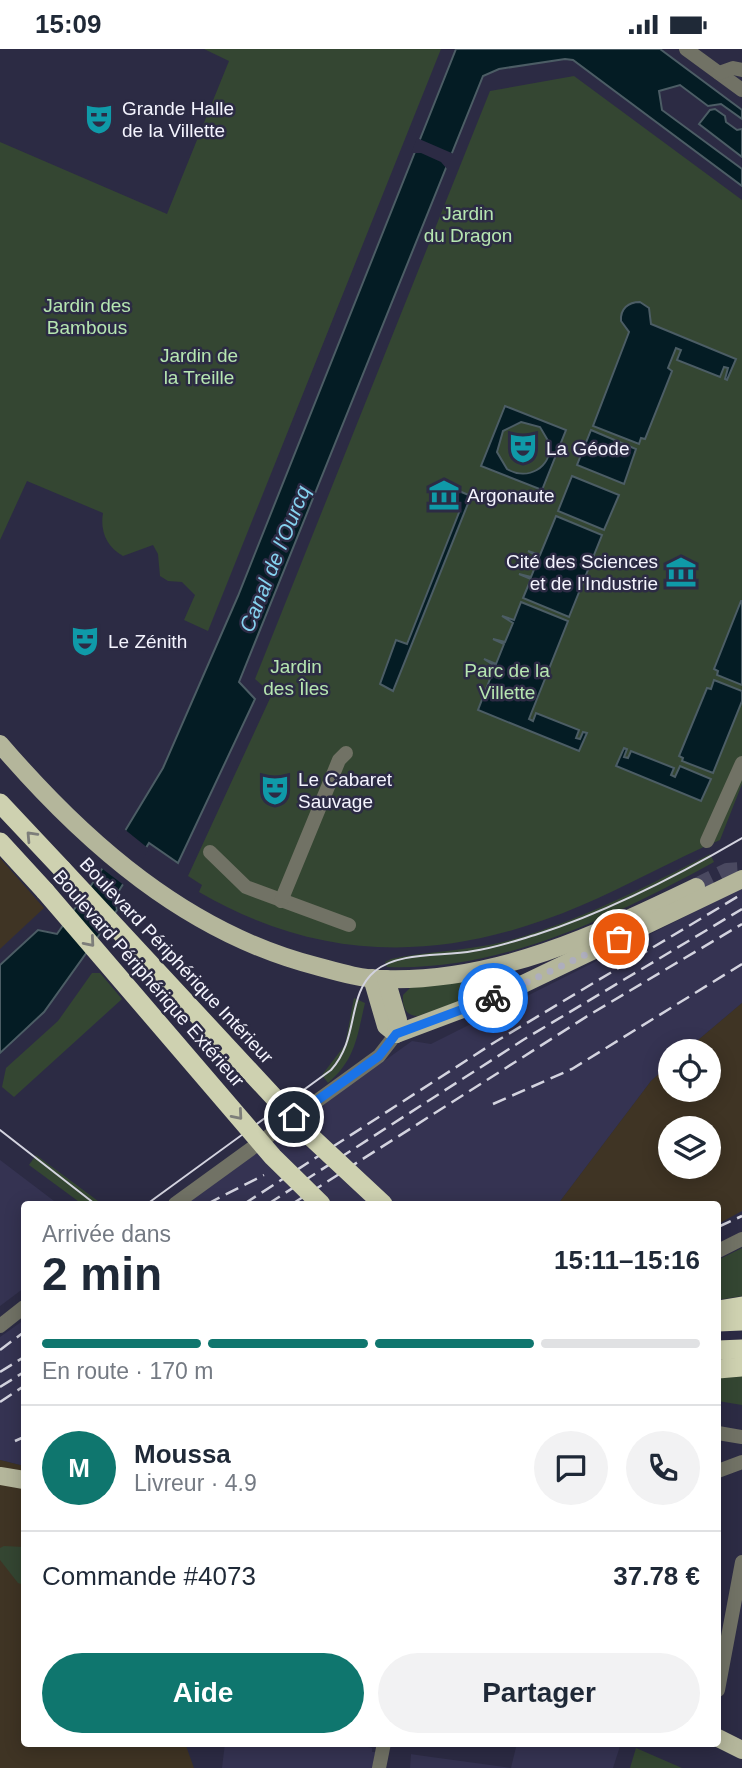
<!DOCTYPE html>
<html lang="fr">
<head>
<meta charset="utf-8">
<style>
	body { margin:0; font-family:Helvetica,sans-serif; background:#f2f2f3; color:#1f2937; height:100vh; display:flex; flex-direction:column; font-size:26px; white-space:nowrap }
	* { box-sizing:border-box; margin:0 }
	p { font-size:23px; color:#747a83 }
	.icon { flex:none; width:38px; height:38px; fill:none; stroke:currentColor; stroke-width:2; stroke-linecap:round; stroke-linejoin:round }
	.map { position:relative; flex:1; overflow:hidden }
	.side { position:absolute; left:21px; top:1152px; width:700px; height:546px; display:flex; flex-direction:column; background:#fff; border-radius:7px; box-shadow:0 4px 18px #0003 }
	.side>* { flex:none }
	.buttons { position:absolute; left:658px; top:990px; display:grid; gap:14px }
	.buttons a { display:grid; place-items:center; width:63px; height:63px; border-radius:50%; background:#fff; box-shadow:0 4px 18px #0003; font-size:35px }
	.pin { position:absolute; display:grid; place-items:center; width:60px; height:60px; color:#fff; margin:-30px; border:4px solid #fff; border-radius:50%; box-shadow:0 2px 7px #0007 }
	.courier { position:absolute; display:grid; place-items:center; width:70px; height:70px; margin:-35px; border:5px solid #1a73e8; border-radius:50%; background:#fff; color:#222; box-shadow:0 2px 9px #0007 }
	.headline em { font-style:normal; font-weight:700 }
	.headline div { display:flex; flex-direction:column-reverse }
	.headline { display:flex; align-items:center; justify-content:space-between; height:119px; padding:0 21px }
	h1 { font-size:46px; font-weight:700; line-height:52px }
	.bar { display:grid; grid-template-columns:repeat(4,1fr); gap:10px 7px; align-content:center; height:84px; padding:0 21px }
	.bar i { height:9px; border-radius:5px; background:#e0e1e3 }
	.bar .selected { background:#0f766e }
	.bar p { grid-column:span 4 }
	.line { display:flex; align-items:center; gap:18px; padding:0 21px; border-top:2px solid #e0e1e3 }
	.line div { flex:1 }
	.round { display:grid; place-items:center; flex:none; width:74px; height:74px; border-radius:37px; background:#f2f2f3 }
	.primary-button { display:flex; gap:14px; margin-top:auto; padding:14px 21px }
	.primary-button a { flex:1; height:80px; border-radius:42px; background:#0f766e; color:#fff; font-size:28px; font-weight:700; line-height:80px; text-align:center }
	.primary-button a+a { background:#f2f2f3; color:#1f2937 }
	.status { display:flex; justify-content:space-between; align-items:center; height:49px; padding:0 35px; background:#fff; direction:ltr }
	.status svg { height:19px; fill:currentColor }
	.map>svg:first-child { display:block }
	.built { fill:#353352 }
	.industrial { fill:#3f3424; fill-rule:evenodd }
	.green { fill:#344632 }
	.water { fill:#041c24; stroke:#4c5d65; stroke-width:2; fill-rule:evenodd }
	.pier { fill:#2c2b44 }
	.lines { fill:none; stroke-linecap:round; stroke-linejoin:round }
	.major-tunnel { stroke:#4a4960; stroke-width:18; stroke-dasharray:18 9; stroke-linecap:butt }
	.minor { stroke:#717265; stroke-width:14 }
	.major { stroke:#b4b69b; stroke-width:18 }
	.highway { stroke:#ced1b0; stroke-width:19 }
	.tram { stroke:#d3d3df; stroke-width:2 }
	.rail { stroke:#d3d3df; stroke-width:2.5; stroke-dasharray:14 7; stroke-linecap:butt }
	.highway-bridge { stroke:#ced1b0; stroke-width:19 }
	.oneway { stroke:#7d7e7a }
	.done { stroke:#aeaebd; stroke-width:7; stroke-dasharray:0 12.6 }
	.route { stroke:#1a73e8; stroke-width:9 }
	.labels { text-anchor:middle; stroke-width:5; stroke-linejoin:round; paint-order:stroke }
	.poi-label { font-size:19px; fill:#f4f4fe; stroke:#2c2b44; text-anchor:start }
	.park-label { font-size:19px; fill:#b6e6b1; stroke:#2c2b44 }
	.street-label { font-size:19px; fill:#f4f4fe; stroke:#2c2b44 }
	.water-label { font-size:21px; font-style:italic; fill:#85d2ef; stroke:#2c2b44 }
</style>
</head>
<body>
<div class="status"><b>15:09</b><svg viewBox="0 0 49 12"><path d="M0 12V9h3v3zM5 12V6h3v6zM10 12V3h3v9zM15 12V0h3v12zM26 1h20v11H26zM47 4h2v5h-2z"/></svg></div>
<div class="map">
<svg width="742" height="1719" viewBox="0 0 742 1719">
	<rect width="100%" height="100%" fill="#2c2b44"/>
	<g class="built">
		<path d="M742,839v115l-58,49h-14v12l-19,17 -93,123h-373l227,-163 19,3z"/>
		<path d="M0,1111l58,44h-34v84l-24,18z"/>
		<path d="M24,1271v146l-24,-6v-123z"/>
		<path d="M225,1694h127l20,5v4h5l-3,16h-152z"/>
		<path d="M517,1694h104l-8,25h-102z"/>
		<path d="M411,1705l6,1 94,13h-101z"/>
	</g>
	<g class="industrial">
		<path d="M0,809l44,50 -44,41z"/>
		<path d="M742,954v208l-24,13v-20h-160l93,-123 19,-17v26h39v-38h-25zM670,1080h39v38h-39z"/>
		<path d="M0,1411l24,6v277h161l9,25h-194z"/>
	</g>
	<g class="green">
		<path d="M204,0h237l-233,582 -24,-11 11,-25 -13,-13 -14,-1 -8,-5 -2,-22 -5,-9 -30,11c-17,-9 -23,-26 -20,-43l-76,-32 -27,59v-398l167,72 62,-153z"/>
		<path d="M574,27l168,124v584l-22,56c-48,20 -92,46 -140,66 -132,56 -255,59 -381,-14l3,-7 -14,-9 84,-182 -17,-15 235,-588z"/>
		<path d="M710,805l4,8c-97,53 -213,110 -327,105l-2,-5 6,-3c37,-8 75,-8 112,-17 73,-19 140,-54 207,-88z"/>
		<path d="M507,922l20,6 -109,39c-12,0 -16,-9 -15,-21l7,-7z"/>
		<path d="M92,924h8l22,26 -108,98 -12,-10 4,-19 52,-47z"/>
		<path d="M354,949l11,5c-8,33 -9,56 -37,80l-6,-8 23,-30z"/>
		<path d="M36,1106l66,49h-20l-53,-39z"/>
		<path d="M742,1199v48l-24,4v-40z"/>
		<path d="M742,1326v30l-24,-4v-25z"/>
		<path d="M4,1497l20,1v38l-6,-2 -18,-23v-12z"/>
		<path d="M636,1699l46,20h-52z"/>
	</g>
	<g class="water">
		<path d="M456,0h204l82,61v9l-21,-15 -13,2 -28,-21 -21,6 3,19 80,59v17l-169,-126 -8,-1 -66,10 -16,7 -244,606 16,17 -77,164 -29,-20 -34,54 2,13 -73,102 -44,41v-88l38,-35 19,4 42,-60 64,-106 75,-172z"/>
		<path d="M715,60l10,7 1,6 11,8 5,-1v28l-43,-33 11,-14z"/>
		<path d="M640,253l9,6 2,16 85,35 -9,21 -2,-1 3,-11 -4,-1 -4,10 -43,-17 4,-10 -5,-2 -8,20 4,3 -27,68 -4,-1 -2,6 -46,-18 36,-94 -8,-11c-1,-12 7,-19 19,-19z"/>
		<path d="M505,357l61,24 -24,60 -61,-24zM521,373l19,5 10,17c1,24 -22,37 -43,25l-10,-17 6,-21z"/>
		<path d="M591,381l45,19 -12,35 -47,-19z"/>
		<path d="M572,427l47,19 -15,35 -46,-19z"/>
		<path d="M459,442l12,5 -78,195 -13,-7 16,-44 11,4 53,-134 -7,-4z"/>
		<path d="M556,467l46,19 -33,82 -46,-19 8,-19 -12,-5 12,3 8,-20 -11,-6 12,4z"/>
		<path d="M741,552h1v84l-25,-10 1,-4 -4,-2z"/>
		<path d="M521,553l47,19 -39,98 4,2 3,-8 43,17 -3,8 4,1 3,-7 4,1 -8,18 -101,-41 17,-44 -11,-7 12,5 8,-20 -11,-5 12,3 8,-19 -11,-7 12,4z"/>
		<path d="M714,631l28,11v10l-29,72 -31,-12 1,-3 -4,-2 28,-68 4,1z"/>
		<path d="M624,699l3,1 -3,8 4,1 3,-7 43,17 -3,7 4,2 5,-11 31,13 -10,22 -85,-35z"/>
	</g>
	<g class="pier">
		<path d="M417,89l37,16 -7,15 -6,-7 -20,-9h-10z"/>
		<path d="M123,779l26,21 -24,37 -25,-19z"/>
	</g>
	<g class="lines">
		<path class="major-tunnel" d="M696,838l31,-15 15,-1"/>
		<g class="minor">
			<path d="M686,0l56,41"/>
			<path d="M719,24l14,-5 9,2"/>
			<path d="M707,792l35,-78"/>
			<path d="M210,803l36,35 103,38"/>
			<path d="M281,852l58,-141 7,-7"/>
			<path d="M175,1155l204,-148 17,-22"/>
			<path d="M718,1202l24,-12"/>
			<path d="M0,1277l24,-19"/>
			<path d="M718,1384l24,4"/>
			<path d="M718,1422l24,-9"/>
			<path d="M718,1641l24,-128"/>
			<path d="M379,1719l5,-25"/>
		</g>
		<g class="major">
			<path d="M0,695c85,99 187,189 316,222 22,6 45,13 67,13 112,4 215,-45 313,-92"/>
			<path d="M372,929l14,48 10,8"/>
			<path d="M386,930l12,41 -2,14"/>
			<path d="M396,985l104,-39 242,-116"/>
			<path d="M0,1427l24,4"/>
			<path d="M718,1689l24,12"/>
		</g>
		<g class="highway">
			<path d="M0,754l62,66"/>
			<path d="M0,793l45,49"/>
			<path d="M718,1261l24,-4"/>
			<path d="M718,1273l24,-1"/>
			<path d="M718,1301l24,-1"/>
			<path d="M718,1320l24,-2"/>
		</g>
		<g class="tram">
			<path d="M0,1081l95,74"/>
			<path d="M147,1155l184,-134c29,-32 15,-75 44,-99 25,-20 68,-14 98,-20 21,-3 42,-10 62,-16 72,-23 142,-59 207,-97"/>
		</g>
		<g class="rail">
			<path d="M493,1055l79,-35 170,-105"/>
			<path d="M207,1155l57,-29"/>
			<path d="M244,1155l251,-162 247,-148"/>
			<path d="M268,1155l255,-164 219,-131"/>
			<path d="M292,1155l297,-189 153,-91"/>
			<path d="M718,1178l24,-11"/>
			<path d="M0,1301l24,-18"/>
			<path d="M0,1323l24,-15"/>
			<path d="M0,1338l24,-15"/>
			<path d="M0,1353l24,-16"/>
			<path d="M15,1392l9,-4"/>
		</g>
		<g class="highway-bridge">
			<path d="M62,820l247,266 74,69"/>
			<path d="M45,842l228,266 48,47"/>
		</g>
	</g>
	<defs><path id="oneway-chevron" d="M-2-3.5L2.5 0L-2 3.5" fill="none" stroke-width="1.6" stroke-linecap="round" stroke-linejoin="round" transform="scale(1.75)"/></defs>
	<g class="oneway">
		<use href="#oneway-chevron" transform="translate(31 787) rotate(-133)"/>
		<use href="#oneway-chevron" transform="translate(90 893) rotate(49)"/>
		<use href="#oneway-chevron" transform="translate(238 1066) rotate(49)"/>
	</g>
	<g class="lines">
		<path class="done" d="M493,949l126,-59"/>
		<path class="route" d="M294,1068l85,-61 17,-22 97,-36"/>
	</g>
	<defs>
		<g id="theatre-bare" transform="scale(2.415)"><path d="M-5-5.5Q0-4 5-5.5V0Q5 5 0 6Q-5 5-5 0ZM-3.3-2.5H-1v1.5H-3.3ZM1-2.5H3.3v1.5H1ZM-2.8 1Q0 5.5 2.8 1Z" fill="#0f9aa8" stroke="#2c2b44" stroke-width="2.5" paint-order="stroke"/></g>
		<g id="museum-bare" transform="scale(2.415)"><path d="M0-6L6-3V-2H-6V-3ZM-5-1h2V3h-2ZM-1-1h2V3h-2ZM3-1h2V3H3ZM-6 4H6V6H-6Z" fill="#0f9aa8" stroke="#2c2b44" stroke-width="2.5" paint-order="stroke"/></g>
	</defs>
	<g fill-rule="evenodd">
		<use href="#theatre-bare" x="99" y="70"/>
		<use href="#theatre-bare" x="523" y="399"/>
		<use href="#museum-bare" x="444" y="446"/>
		<use href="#museum-bare" x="681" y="523"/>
		<use href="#theatre-bare" x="85" y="592"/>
		<use href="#theatre-bare" x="275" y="741"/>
	</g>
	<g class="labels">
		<g class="poi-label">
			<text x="122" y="66">Grande Halle<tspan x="122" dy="22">de la Villette</tspan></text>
			<text x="546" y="406">La Géode</text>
			<text x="467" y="453">Argonaute</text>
			<text x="658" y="519" text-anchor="end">Cité des Sciences<tspan x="658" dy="22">et de l'Industrie</tspan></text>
			<text x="108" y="599">Le Zénith</text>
			<text x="298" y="737">Le Cabaret<tspan x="298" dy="22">Sauvage</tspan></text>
		</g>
		<g class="park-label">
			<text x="468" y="171">Jardin<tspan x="468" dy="22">du Dragon</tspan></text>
			<text x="87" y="263">Jardin des<tspan x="87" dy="22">Bambous</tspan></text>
			<text x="199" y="313">Jardin de<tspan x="199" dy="22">la Treille</tspan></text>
			<text x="296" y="624">Jardin<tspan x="296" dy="22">des Îles</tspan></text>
			<text x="507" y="628">Parc de la<tspan x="507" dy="22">Villette</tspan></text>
		</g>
		<g class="street-label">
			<text transform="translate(177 911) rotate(47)" y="7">Boulevard Périphérique Intérieur</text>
			<text transform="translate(149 929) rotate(49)" y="7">Boulevard Périphérique Extérieur</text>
		</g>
		<g class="water-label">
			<text transform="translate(275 510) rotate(-68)" y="7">Canal de l'Ourcq</text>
		</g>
	</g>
</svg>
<div class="buttons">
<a><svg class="icon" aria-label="locate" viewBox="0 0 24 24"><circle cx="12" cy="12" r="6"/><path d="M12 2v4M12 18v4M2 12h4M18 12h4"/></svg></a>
<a><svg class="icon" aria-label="layers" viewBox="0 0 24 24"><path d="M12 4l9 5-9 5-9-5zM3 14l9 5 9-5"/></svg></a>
</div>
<div class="pin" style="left:619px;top:890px;background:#ea580c"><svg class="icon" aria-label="bag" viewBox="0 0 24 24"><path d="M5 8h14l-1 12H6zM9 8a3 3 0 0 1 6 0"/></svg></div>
<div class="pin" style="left:294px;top:1068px;background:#1f2937"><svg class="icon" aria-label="home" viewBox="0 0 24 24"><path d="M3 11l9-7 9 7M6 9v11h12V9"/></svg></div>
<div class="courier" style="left:493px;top:949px"><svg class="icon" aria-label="bike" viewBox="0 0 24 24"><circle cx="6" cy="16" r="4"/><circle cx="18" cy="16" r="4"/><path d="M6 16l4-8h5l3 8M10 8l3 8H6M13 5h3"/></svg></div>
<section class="side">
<div class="headline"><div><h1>2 min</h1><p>Arrivée dans</p></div><em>15:11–15:16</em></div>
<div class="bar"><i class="selected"></i><i class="selected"></i><i class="selected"></i><i></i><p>En route · 170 m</p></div>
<div class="line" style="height:126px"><b class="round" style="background:#0f766e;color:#fff">M</b><div><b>Moussa</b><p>Livreur · 4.9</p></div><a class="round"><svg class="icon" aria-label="chat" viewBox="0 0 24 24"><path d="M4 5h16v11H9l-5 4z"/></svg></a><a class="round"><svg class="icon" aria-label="phone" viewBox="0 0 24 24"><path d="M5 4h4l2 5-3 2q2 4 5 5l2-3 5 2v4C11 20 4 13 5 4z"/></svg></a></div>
<div class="line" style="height:91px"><div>Commande #4073</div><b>37.78 €</b></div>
<div class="primary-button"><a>Aide</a><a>Partager</a></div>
</section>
</div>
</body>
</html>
